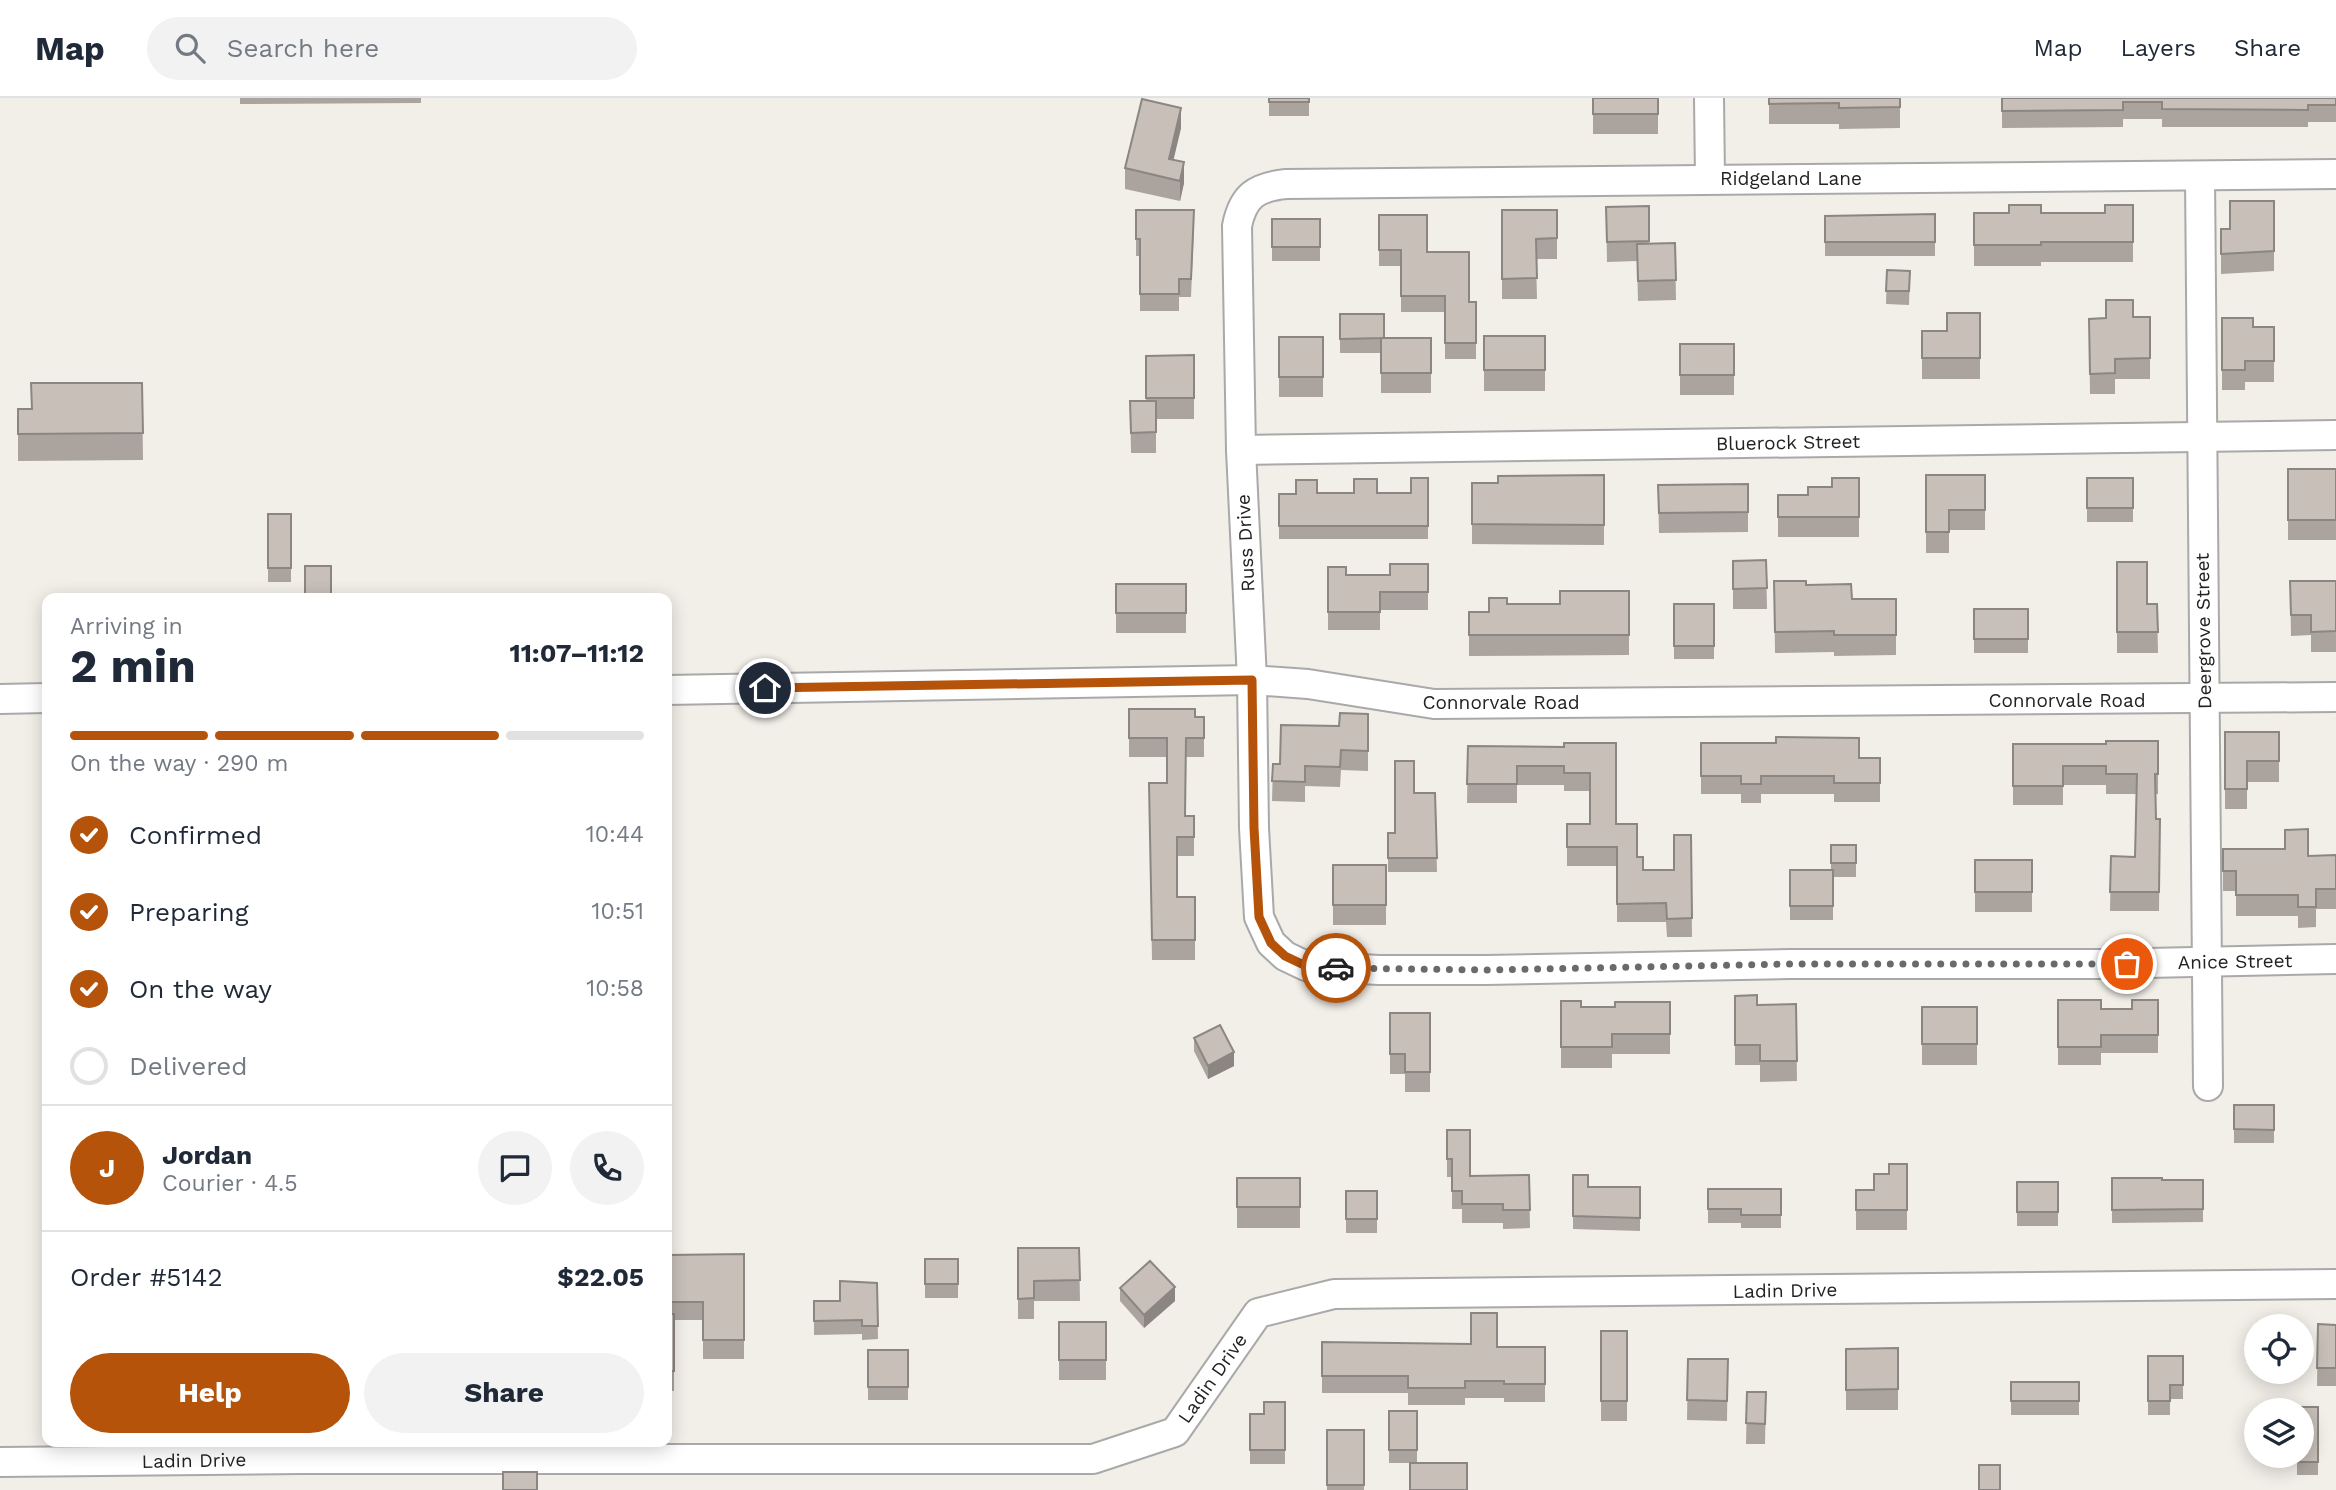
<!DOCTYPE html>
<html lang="en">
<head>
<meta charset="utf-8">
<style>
	body { margin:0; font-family:"Work Sans",sans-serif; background:#f2f2f3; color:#1f2937; height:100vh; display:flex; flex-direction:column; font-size:26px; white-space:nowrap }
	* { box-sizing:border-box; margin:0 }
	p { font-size:23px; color:#747a83 }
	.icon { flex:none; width:38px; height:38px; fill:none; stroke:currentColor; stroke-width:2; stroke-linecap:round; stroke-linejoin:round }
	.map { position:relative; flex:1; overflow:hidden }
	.panel { position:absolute; left:42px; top:495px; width:630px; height:854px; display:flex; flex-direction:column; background:#fff; border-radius:14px; box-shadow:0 4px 18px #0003 }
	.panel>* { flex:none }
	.fabs { position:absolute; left:2244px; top:1216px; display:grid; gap:14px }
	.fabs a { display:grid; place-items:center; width:70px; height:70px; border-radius:50%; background:#fff; box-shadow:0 4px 18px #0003; font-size:35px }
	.pin { position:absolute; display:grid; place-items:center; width:60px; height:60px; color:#fff; margin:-30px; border:4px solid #fff; border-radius:50%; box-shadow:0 2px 7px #0007 }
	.courier { position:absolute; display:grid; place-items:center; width:70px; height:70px; margin:-35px; border:5px solid #b45309; border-radius:50%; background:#fff; color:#222; box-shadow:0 2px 9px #0007 }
	.headline em { font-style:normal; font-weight:700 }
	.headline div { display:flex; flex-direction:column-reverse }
	.headline { display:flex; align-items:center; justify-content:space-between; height:119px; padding:0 28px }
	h1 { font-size:46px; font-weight:700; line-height:52px }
	.bar { display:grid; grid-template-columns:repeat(4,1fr); gap:10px 7px; align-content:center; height:84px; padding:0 28px }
	.bar i { height:9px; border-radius:5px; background:#e0e1e3 }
	.bar .on { background:#b45309 }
	.bar p { grid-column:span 4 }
	.line { display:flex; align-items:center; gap:18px; padding:0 28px; border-top:2px solid #e0e1e3 }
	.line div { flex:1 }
	.round { display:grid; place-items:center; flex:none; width:74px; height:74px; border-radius:37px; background:#f2f2f3 }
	ol { padding:0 28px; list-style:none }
	li { display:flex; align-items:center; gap:21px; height:77px }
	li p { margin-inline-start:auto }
	li .icon { padding:7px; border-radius:50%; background:#b45309; color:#fff; stroke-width:4 }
	li:last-child { color:#747a83 }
	li i { width:38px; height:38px; border:4px solid #e0e1e3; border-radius:50% }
	.button { display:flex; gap:14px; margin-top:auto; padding:14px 28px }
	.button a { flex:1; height:80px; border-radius:42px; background:#b45309; color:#fff; font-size:28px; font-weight:700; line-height:80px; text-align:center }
	.button a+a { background:#f2f2f3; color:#1f2937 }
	header { display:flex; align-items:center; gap:42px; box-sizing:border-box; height:98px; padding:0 35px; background:#fff; border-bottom:2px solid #e0e1e3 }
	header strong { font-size:33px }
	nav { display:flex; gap:38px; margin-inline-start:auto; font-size:24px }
	.search { width:490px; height:63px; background:#f2f2f3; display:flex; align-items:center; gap:18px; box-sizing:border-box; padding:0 24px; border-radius:38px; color:#747a83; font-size:26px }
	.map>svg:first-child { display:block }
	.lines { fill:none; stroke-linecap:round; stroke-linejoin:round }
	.minor-casing { stroke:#a9a9a9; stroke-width:32 }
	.minor { stroke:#fff; stroke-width:28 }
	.wall { fill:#aba49e }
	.shaded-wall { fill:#8b8681 }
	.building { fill:#c7bfb8; stroke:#8b8681; stroke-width:2 }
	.done { stroke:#6b6a68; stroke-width:7; stroke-dasharray:0 12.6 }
	.route { stroke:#b45309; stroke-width:9 }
	.labels { text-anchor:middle; stroke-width:5; stroke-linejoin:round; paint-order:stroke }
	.street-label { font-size:19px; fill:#222; stroke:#fff }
</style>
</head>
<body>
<header>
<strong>Map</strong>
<div class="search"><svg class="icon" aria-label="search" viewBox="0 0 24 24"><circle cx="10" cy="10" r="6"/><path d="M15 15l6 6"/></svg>Search here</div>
<nav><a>Map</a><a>Layers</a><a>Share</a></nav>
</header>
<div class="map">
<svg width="2336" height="1392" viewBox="0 0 2336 1392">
	<rect width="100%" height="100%" fill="#f2efe9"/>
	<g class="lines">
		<g class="minor-casing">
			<g id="minor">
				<path d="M1709,0l1,80"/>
				<path d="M2336,76l-1050,10c-30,3 -43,12 -49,42l4,224 11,230 2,148 5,89 12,26 14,13 21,10 73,4h107l304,-6h310l236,-5"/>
				<path d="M2200,78l8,910"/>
				<path d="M1241,352l1095,-15"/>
				<path d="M667,592l585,-10 56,4 126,20 902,-7"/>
				<path d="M0,601l47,-1"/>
				<path d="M0,1364l300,-3h793l82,-27 83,-119 76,-19 1002,-10"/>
			</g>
		</g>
		<use href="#minor" class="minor"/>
	</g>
	<g class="wall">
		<path d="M240,0h181v5l-181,1z"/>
		<rect x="1269" y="0" width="40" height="18"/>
		<rect x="1593" y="0" width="65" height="36"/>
		<path d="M1769,0h131v30l-61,1v-5h-70z"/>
		<path d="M2002,0h334v24h-28v5h-146v-8h-39v8l-121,1z"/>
		<path d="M1181,30l-8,32 11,23 -4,18 -55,-12v-21z"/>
		<path d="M2274,103v70l-53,3v-45h9z"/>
		<path d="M2133,107v57h-92v4h-67v-53h131z"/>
		<path d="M1606,109l43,34v3l26,-1 1,57 -38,1 -1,-40 -30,1z"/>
		<path d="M1136,112l58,17 -3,70h-12v14h-39v-55h-4z"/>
		<path d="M1502,112h55v49h-21l1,40h-35z"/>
		<path d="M1935,116v42h-110v-40z"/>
		<path d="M1379,117l48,37 42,50h7v57h-31v-47h-44v-46h-22z"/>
		<rect x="1272" y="121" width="48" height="42"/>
		<path d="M1887,172l23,1 -1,34 -23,-1z"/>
		<path d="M1980,215v66h-58v-48h25z"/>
		<path d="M1340,216l44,24h47v55h-50v-40h-41z"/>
		<path d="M2150,219v62h-35v15h-25l-1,-75z"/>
		<path d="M2222,220l31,9h21v55h-29v8h-23z"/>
		<rect x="1484" y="238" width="61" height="55"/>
		<rect x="1279" y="239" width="44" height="60"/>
		<rect x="1680" y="246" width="54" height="51"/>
		<path d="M1194,257v64h-38v34h-25l-1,-52h16v-45z"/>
		<path d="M142,285l1,77 -125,1v-52h13z"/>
		<rect x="2288" y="371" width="48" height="71"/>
		<path d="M1604,377v70l-132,-1v-61h26z"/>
		<path d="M1926,377h59v55h-36v23h-23z"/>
		<path d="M1428,380v61h-149v-45l132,-1z"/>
		<path d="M1859,380v59h-81v-42h30z"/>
		<rect x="2087" y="380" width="46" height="44"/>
		<path d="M1748,386v48l-89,1 -1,-48z"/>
		<rect x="268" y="416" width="23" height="68"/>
		<path d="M1766,462l1,49h-34v-48z"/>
		<path d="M2117,464l30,42h10l1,49h-41z"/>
		<path d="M1428,466v46h-48v20h-52v-63l18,8h44z"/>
		<path d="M1774,483l32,4 46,14h44v56l-62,1v-4l-59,1z"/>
		<path d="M2290,483h46v71h-25v-17l-20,1z"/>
		<rect x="1116" y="486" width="70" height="49"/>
		<path d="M1629,493v64l-160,1v-44h20l18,-8h53z"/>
		<rect x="1674" y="506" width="40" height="55"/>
		<rect x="1974" y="511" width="54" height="44"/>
		<path d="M1129,611l66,8h9v40h-18v59h8v40h-17v41h18v63h-43l-3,-177h18v-26h-38z"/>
		<path d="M1368,616v57l-27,-1 -1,17 -35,-1v16l-33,-1 1,-37h7l59,-38z"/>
		<path d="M2225,634h54v50h-32v27h-22z"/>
		<path d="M2158,643v53h-3l1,25h4l-1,92h-49l1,-55 24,1 1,-63h-30v-9h-43v20h-50v-61h93z"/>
		<path d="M1616,645v81l21,33 6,13h31l17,-35 1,102h-25l-1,-15h-49v-56h-50v-42h23v-33h-26v-6h-47v18h-50l1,-57 96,1z"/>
		<path d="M1701,645l158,15h21v44h-46v-8h-73v9h-20v-9h-40z"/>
		<path d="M1414,695h21l2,79h-49v-39h7z"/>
		<path d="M1831,747h25v32h-23v43h-43v-50h41z"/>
		<path d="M2223,751l85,7 28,-1v54h-20v18l-18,1v-12h-62v-25h-13z"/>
		<rect x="1975" y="762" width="57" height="52"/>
		<rect x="1333" y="767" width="53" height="60"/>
		<path d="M1735,898l22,9 39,-1 1,77 -37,1v-17h-25z"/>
		<path d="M2058,902l43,9h31l26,-9v53h-57v12h-43z"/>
		<path d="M1561,903l20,6h34l55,-5v52h-58v14h-51z"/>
		<rect x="1922" y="909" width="55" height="58"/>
		<path d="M1390,915h40v79h-25v-18h-15z"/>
		<path d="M1194,940l40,28 -26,13 -14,-28z"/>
		<rect x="2234" y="1007" width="40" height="38"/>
		<path d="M1447,1032l23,46 59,-1 1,53 -27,1v-6h-41v-14h-10v-32h-5z"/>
		<path d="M1907,1066v66h-51v-40h18l15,-16z"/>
		<path d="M1573,1077l15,12h52v44l-67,-2z"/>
		<rect x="1237" y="1080" width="63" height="50"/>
		<path d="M2112,1080l91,2v42l-91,1z"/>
		<rect x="2017" y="1084" width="41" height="44"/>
		<path d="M1708,1091h73v39h-40v-5h-33z"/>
		<rect x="1346" y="1093" width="31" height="42"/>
		<path d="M1018,1150h61l1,53h-46v18h-16z"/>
		<path d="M744,1156v105h-41v-39h-29v71h-7v-136z"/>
		<rect x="925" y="1161" width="33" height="39"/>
		<path d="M877,1185l1,56 -16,1v-6l-48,1v-34h26z"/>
		<path d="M1120,1190l55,13 -31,27 -24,-27z"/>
		<rect x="1059" y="1224" width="47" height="58"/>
		<path d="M2318,1226l18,1v61h-19z"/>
		<rect x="1601" y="1233" width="26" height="90"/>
		<path d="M1322,1244l175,5h48v55h-41v-4h-39v7h-57v-12h-86z"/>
		<path d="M1898,1250v62h-52v-61z"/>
		<rect x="868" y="1252" width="40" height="50"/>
		<path d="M2148,1258h35v43h-13v16h-22z"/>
		<path d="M1688,1261h40l-1,62 -40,-1z"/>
		<rect x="2011" y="1284" width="68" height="33"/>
		<path d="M1747,1294h19l-1,52h-19z"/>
		<path d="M1285,1304v62h-35v-50h14z"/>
		<path d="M2318,1309v68h-21v-19z"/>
		<rect x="1389" y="1313" width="28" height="52"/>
		<rect x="1327" y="1332" width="37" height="60"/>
	</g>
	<g class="shaded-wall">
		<path d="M1181,10v20l-12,51v-20z"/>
		<path d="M1184,64v21l-4,18v-20z"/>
		<path d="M1234,954v14l-26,13v-13z"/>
		<path d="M1175,1189v14l-31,27v-13z"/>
	</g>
	<g class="building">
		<rect x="1269" y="0" width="40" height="4"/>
		<rect x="1593" y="0" width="65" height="16"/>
		<path d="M1769,0h131v9l-61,1v-5l-70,1z"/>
		<path d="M2002,0h334v7h-28v5l-146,-1v-7h-39v8l-121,1z"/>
		<path d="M1142,1l39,9 -12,51 15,3 -4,19 -55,-13z"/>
		<path d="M2230,103h44v50l-53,3v-25h9z"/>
		<path d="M2009,107h32v8h64v-8h28v37h-92v3h-67v-32h35z"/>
		<path d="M1649,108v35l-42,1 -1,-35z"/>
		<path d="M1136,112h58l-3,69h-12v15h-39v-55h-4z"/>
		<path d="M1502,112h55v28l-21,1 1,39 -35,1z"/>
		<path d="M1935,116v28h-110v-26z"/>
		<path d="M1379,117h48v37h42v50h7v41h-31v-47h-44v-46h-22z"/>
		<rect x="1272" y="121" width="48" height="28"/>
		<path d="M1675,145l1,37 -38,1 -1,-37z"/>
		<path d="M1887,172l23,1 -1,20h-23z"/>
		<path d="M2106,202h27v17h17v41l-35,1v14l-25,1 -1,-55 17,-1z"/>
		<path d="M1947,215h33v45h-58v-27h25z"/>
		<path d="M1340,216h44v24l-44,1z"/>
		<path d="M2222,220h31v9h21v34h-29v9h-23z"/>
		<rect x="1484" y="238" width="61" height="34"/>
		<rect x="1279" y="239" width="44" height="40"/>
		<rect x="1381" y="240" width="50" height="35"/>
		<rect x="1680" y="246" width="54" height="31"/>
		<path d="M1194,257v43h-48v-42z"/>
		<path d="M31,285h111l1,50 -125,1v-25h14z"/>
		<path d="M1130,303h26v31l-25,1z"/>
		<rect x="2288" y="371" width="48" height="51"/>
		<path d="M1604,377v50l-132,-1v-41h26v-7z"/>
		<path d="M1926,377h59v35h-36v22h-23z"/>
		<path d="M1411,380h17v48h-149v-32h17v-14h21v13h37v-14h23v14h34z"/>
		<path d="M1832,380h27v39h-81v-22h30v-8h24z"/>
		<rect x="2087" y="380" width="46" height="30"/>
		<path d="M1748,386v28l-89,1 -1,-28z"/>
		<rect x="268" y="416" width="23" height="54"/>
		<path d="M1766,462l1,28 -34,1v-28z"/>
		<path d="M2117,464h30v42h10l1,28h-41z"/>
		<path d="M1390,466h38v28h-48v20h-52v-45h18v8h44z"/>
		<rect x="305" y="468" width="26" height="32"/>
		<path d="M1774,483h32v4l45,-1 1,15h44v36h-62v-4l-59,1z"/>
		<path d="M2290,483h46v50l-25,1v-17h-20z"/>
		<rect x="1116" y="486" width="70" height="29"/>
		<path d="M1560,493h69v44h-160v-23h20v-14h18v6h53z"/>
		<rect x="1674" y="506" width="40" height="42"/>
		<rect x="1974" y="511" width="54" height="30"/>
		<path d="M1129,611h66v8h9v21h-18l-1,78h9v21h-17v60h18v43h-43l-3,-157h18v-45h-38z"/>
		<path d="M1340,615l28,1v37l-27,-1 -1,17 -35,-1v16l-33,-1 1,-17h7l1,-39 58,1z"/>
		<path d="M2225,634h54v29h-32v28h-22z"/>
		<path d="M1776,639l83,1v20h21v25h-46v-7h-73v8h-20v-8h-40v-33h75z"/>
		<path d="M2106,643h52v33h-3l1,45h4l-1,73h-49l1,-36 24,1 2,-83h-31v-8h-43v20h-50v-42h93z"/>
		<path d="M1564,645h52v81h21v33h6v13h31v-35h17l1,83 -25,1 -1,-16 -49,1v-57h-50v-23h23v-51h-26v-7h-47v18h-50l1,-38 96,1z"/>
		<path d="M1395,663h19v32h21l2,65h-49v-25h7z"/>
		<path d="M2308,731v27l28,-1v34h-20v18h-18v-12h-62v-24h-13v-22h62v-19z"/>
		<rect x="1831" y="747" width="25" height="18"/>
		<rect x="1975" y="762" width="57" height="32"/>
		<rect x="1333" y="767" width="53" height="40"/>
		<rect x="1790" y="772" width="43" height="36"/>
		<path d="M1757,897v10l39,-1 1,57h-37v-16h-25v-49z"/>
		<path d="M2058,902h43v9h31v-9h26v35h-57v12h-43z"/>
		<path d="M1561,903h20v6h34v-5h55v32h-58v13h-51z"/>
		<rect x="1922" y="909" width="55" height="37"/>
		<path d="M1390,915h40v59h-25v-18h-15z"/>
		<path d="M1220,927l14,27 -26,14 -14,-28z"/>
		<path d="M2234,1007h40v25l-40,-1z"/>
		<path d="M1447,1032h23v46l59,-1 1,35h-27v-6h-41v-13h-10v-32h-5z"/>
		<path d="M1889,1066h18v46h-51v-20h18v-16h15z"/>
		<path d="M1573,1077h15v12h52v31l-67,-2z"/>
		<rect x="1237" y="1080" width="63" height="29"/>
		<path d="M2112,1080h50v2h41v29l-91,1z"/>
		<rect x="2017" y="1084" width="41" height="30"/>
		<path d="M1708,1091h73v26h-40v-6h-33z"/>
		<rect x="1346" y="1093" width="31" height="28"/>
		<path d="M1018,1150h61l1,32 -46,1v17l-16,1z"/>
		<path d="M744,1156v86h-41v-38h-36v-47z"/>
		<rect x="925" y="1161" width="33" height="25"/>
		<path d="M1150,1163l25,26 -31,28 -24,-27z"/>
		<path d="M840,1183l37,2 1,43h-16v-6l-48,1v-20h26z"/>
		<path d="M1471,1215h26v34h48v37h-41v-3h-39v7h-57v-12h-86v-34l149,2z"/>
		<rect x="667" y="1216" width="7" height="57"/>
		<rect x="1059" y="1224" width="47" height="38"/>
		<path d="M2318,1226l18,1v43h-19z"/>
		<rect x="1601" y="1233" width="26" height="70"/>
		<path d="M1898,1250v41l-52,1v-41z"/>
		<rect x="868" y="1252" width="40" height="37"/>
		<path d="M2148,1258h35v29h-13v16h-22z"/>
		<path d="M1688,1261h40l-1,42 -40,-1z"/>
		<rect x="2011" y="1284" width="68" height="19"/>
		<path d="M1747,1294h19l-1,32 -19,-1z"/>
		<path d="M1264,1304h21v48h-35v-36h14z"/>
		<path d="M2297,1309h21v55h-21v-6h4v-46h-4z"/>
		<rect x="1389" y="1313" width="28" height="39"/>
		<rect x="1327" y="1332" width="37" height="55"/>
		<rect x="1410" y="1365" width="57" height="27"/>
		<rect x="1979" y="1367" width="21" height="25"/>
		<rect x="503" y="1374" width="34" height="18"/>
	</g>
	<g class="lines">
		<path class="done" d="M1336,870l150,2 304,-6h337"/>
		<path class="route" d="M765,590l487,-8 2,148 5,89 12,26 14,13 21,10 30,2"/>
	</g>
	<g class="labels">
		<g class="street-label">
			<text x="1791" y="87">Ridgeland Lane</text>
			<text transform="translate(1788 344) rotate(-1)" y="7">Bluerock Street</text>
			<text transform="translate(1245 445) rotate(-93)" y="7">Russ Drive</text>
			<text transform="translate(2203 533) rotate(-91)" y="7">Deergrove Street</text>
			<text x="2067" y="609">Connorvale Road</text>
			<text x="1501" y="611">Connorvale Road</text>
			<text transform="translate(2235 863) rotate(-1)" y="7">Anice Street</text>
			<text transform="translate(1785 1192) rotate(-1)" y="7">Ladin Drive</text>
			<text transform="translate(1212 1280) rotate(-55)" y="7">Ladin Drive</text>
			<text transform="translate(194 1362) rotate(-1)" y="7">Ladin Drive</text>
		</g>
	</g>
</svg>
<div class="fabs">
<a><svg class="icon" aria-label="locate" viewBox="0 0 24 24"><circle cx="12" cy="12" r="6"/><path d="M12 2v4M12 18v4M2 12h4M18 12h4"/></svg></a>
<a><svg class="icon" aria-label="layers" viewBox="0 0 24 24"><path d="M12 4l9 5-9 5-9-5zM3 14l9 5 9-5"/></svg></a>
</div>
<div class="pin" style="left:2127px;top:866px;background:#ea580c"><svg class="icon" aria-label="bag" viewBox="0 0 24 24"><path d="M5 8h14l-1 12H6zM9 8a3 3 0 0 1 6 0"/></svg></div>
<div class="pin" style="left:765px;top:590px;background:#1f2937"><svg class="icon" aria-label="home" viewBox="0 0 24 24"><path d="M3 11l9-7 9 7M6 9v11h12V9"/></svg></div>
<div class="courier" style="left:1336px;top:870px"><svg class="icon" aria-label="car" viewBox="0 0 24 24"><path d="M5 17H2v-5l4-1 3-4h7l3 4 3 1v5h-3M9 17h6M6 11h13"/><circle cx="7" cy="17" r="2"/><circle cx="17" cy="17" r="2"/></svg></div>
<section class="panel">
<div class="headline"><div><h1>2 min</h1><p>Arriving in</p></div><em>11:07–11:12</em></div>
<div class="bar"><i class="on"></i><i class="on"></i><i class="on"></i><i></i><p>On the way · 290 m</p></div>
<ol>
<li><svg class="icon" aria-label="check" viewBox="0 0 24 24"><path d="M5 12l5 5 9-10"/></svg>Confirmed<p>10:44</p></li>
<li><svg class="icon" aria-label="check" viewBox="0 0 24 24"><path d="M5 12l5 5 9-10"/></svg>Preparing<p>10:51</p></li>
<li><svg class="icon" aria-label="check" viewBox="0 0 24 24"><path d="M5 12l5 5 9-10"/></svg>On the way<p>10:58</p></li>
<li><i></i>Delivered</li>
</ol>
<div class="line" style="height:126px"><b class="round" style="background:#b45309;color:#fff">J</b><div><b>Jordan</b><p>Courier · 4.5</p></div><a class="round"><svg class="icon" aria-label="chat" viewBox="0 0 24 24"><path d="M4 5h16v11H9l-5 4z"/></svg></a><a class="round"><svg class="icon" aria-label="phone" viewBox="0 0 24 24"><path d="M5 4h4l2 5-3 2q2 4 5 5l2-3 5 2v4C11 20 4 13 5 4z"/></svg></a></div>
<div class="line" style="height:91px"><div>Order #5142</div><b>$22.05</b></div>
<div class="button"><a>Help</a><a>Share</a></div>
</section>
</div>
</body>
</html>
